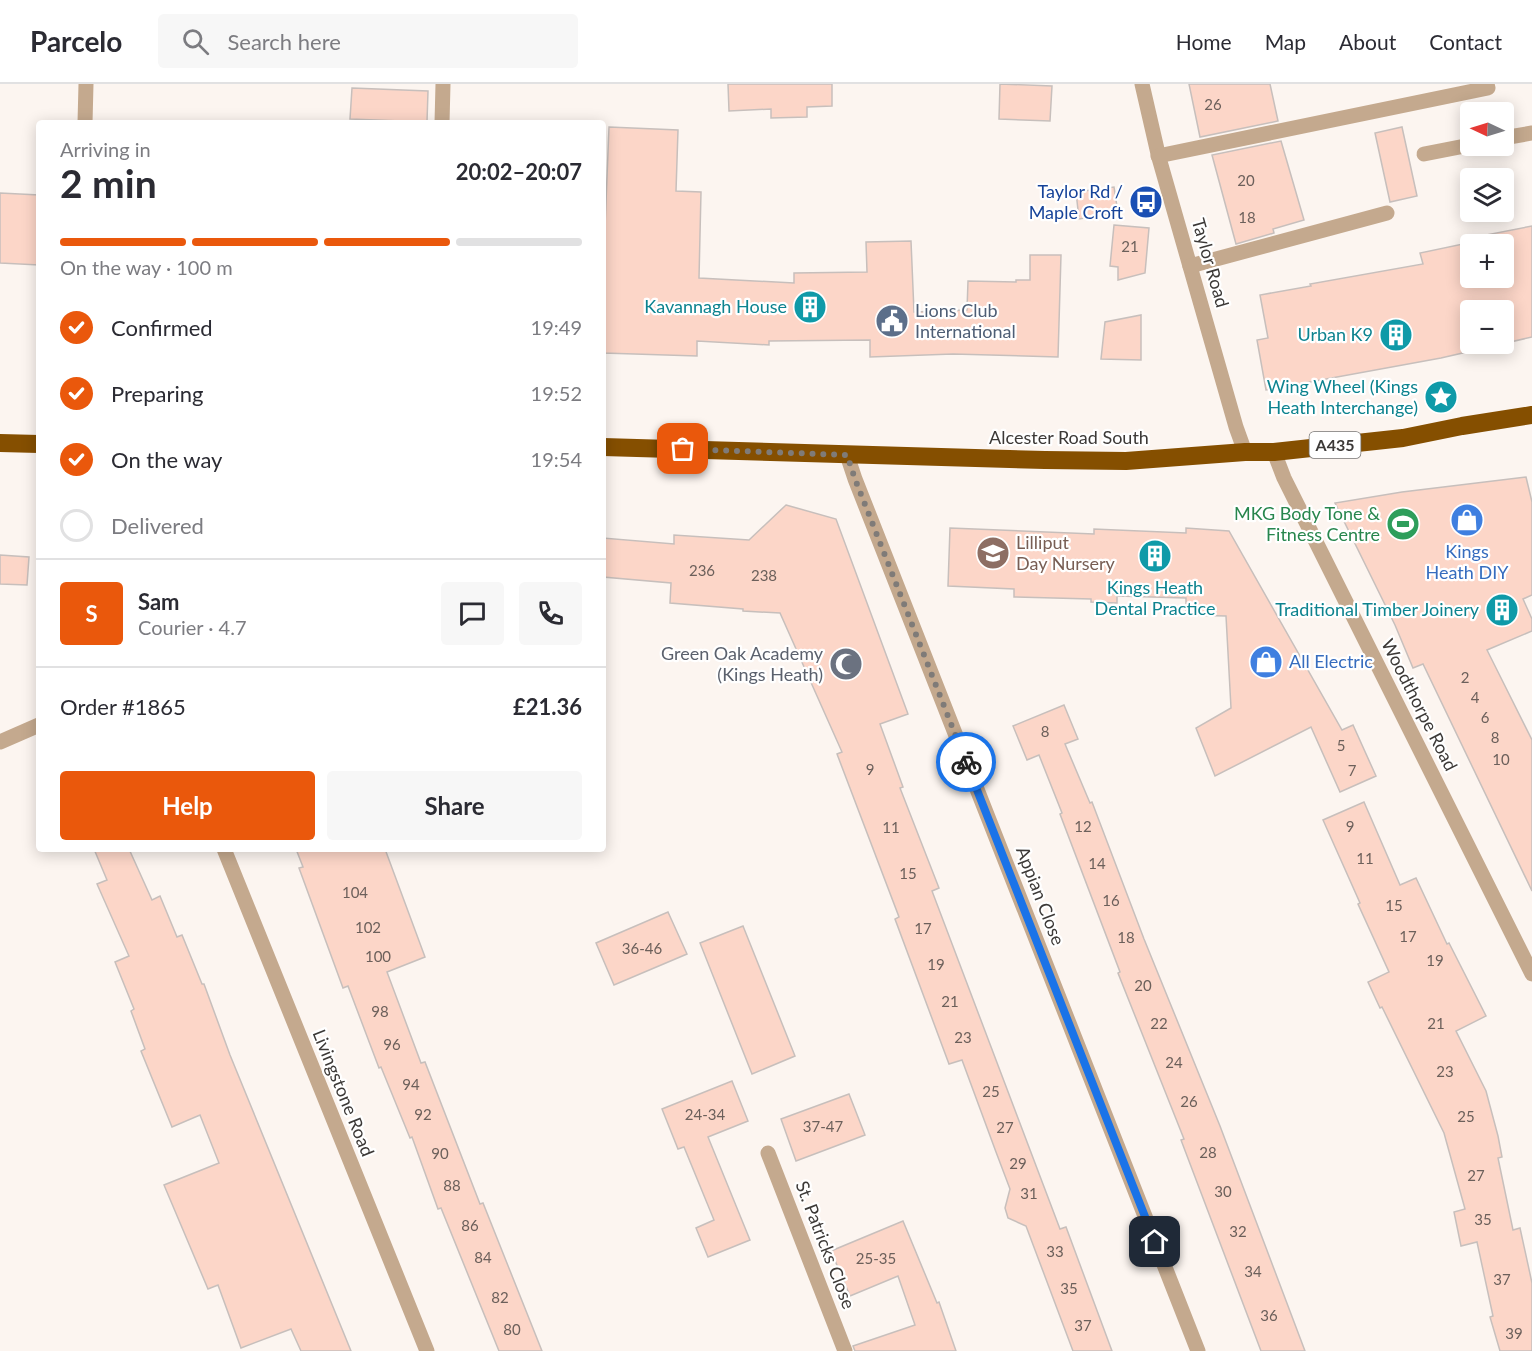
<!DOCTYPE html>
<html lang="en">
<head>
<meta charset="utf-8">
<style>
	body { margin:0; font-family:Lato,sans-serif; background:#f7f7f7; color:#2b2b33; height:100vh; display:flex; flex-direction:column; font-size:22px; white-space:nowrap }
	* { box-sizing:border-box; margin:0 }
	p { font-size:20px; color:#7c7c81 }
	.icon { flex:none; width:33px; height:33px; fill:none; stroke:currentColor; stroke-width:2; stroke-linecap:round; stroke-linejoin:round }
	.map { position:relative; flex:1; overflow:hidden }
	.side { position:absolute; left:36px; top:36px; width:570px; height:732px; display:flex; flex-direction:column; background:#fff; border-radius:6px; box-shadow:0 3px 15px #0003 }
	.side>* { flex:none }
	.needle { width:39px; rotate:274deg }
	.tools { position:absolute; left:1460px; top:18px; display:grid; gap:12px }
	.tools a { display:grid; place-items:center; width:54px; height:54px; border-radius:6px; background:#fff; box-shadow:0 3px 15px #0003; font-size:30px }
	.pin { position:absolute; display:grid; place-items:center; width:51px; height:51px; color:#fff; margin:-26px; border-radius:12px; box-shadow:0 3px 9px #0006 }
	.courier { position:absolute; display:grid; place-items:center; width:60px; height:60px; margin:-30px; border:4px solid #1a73e8; border-radius:50%; background:#fff; color:#222; box-shadow:0 2px 8px #0007 }
	.summary em { font-style:normal; font-weight:700 }
	.summary div { display:flex; flex-direction:column-reverse }
	.summary { display:flex; align-items:center; justify-content:space-between; height:102px; padding:0 24px }
	h1 { font-size:39px; font-weight:700; line-height:45px }
	.bar { display:grid; grid-template-columns:repeat(4,1fr); gap:9px 6px; align-content:center; height:72px; padding:0 24px }
	.bar i { height:8px; border-radius:4px; background:#e1e1e2 }
	.bar .current { background:#ea580c }
	.bar p { grid-column:span 4 }
	.line { display:flex; align-items:center; gap:15px; padding:0 24px; border-top:2px solid #e1e1e2 }
	.line div { flex:1 }
	.round { display:grid; place-items:center; flex:none; width:63px; height:63px; border-radius:6px; background:#f7f7f7 }
	ol { padding:0 24px; list-style:none }
	li { display:flex; align-items:center; gap:18px; height:66px }
	li p { margin-inline-start:auto }
	li .icon { padding:6px; border-radius:50%; background:#ea580c; color:#fff; stroke-width:4 }
	li:last-child { color:#7c7c81 }
	li i { width:33px; height:33px; border:3px solid #e1e1e2; border-radius:50% }
	.cta { display:flex; gap:12px; margin-top:auto; padding:12px 24px }
	.cta a { flex:1; height:69px; border-radius:6px; background:#ea580c; color:#fff; font-size:24px; font-weight:700; line-height:69px; text-align:center }
	.cta a+a { background:#f7f7f7; color:#2b2b33 }
	header { display:flex; align-items:center; gap:36px; box-sizing:border-box; height:84px; padding:0 30px; background:#fff; border-bottom:2px solid #e1e1e2 }
	header strong { font-size:28px }
	nav { display:flex; gap:33px; margin-inline-start:auto; font-size:21px }
	.search { width:420px; height:54px; background:#f7f7f7; display:flex; align-items:center; gap:15px; box-sizing:border-box; padding:0 21px; border-radius:6px; color:#7c7c81; font-size:22px }
	.map>svg:first-child { display:block }
	.building { fill:#fcd6c8; stroke:#c7bfbc; stroke-width:1.5; fill-rule:evenodd }
	.lines { fill:none; stroke-linecap:round; stroke-linejoin:round }
	.minor { stroke:#c4a98e; stroke-width:15 }
	.highway { stroke:#854f00; stroke-width:18 }
	.done { stroke:#7f7b78; stroke-width:6; stroke-dasharray:0 10.8 }
	.route { stroke:#1a73e8; stroke-width:8 }
	.labels { text-anchor:middle; stroke-width:4.5; stroke-linejoin:round; paint-order:stroke }
	.number-label { font-size:15px; fill:#6c605b }
	.shield { fill:#fff; stroke:#767473; stroke-width:1.5 }
	.shield-label { font-size:16px; font-weight:bold; fill:#3c3937 }
	.transit-label { font-size:18px; fill:#164399; stroke:#fff; text-anchor:end }
	.street-label { font-size:18px; fill:#3c3937; stroke:#fff }
	.culture-label { font-size:18px; fill:#0d838f; stroke:#fff; text-anchor:end }
	.service-label { font-size:18px; fill:#4e5e75; stroke:#fff; text-anchor:start }
	.leisure-label { font-size:18px; fill:#27864d; stroke:#fff; text-anchor:end }
	.education-label { font-size:18px; fill:#785e54; stroke:#fff; text-anchor:start }
	.shop-label { font-size:18px; fill:#366cbe; stroke:#fff }
	.worship-label { font-size:18px; fill:#5b616d; stroke:#fff; text-anchor:end }
</style>
</head>
<body>
<header>
<strong>Parcelo</strong>
<div class="search"><svg class="icon" aria-label="search" viewBox="0 0 24 24"><circle cx="10" cy="10" r="6"/><path d="M15 15l6 6"/></svg>Search here</div>
<nav><a>Home</a><a>Map</a><a>About</a><a>Contact</a></nav>
</header>
<div class="map">
<svg width="1532" height="1267" viewBox="0 0 1532 1267">
	<rect width="100%" height="100%" fill="#fcf5f0"/>
	<g class="building">
		<path d="M728,0h104v22l-25,1v10l-36,1v-9l-42,2z"/>
		<path d="M1000,0l52,2 -2,35 -51,-2z"/>
		<path d="M1189,0h81l8,37 -78,16z"/>
		<path d="M352,4l76,3 -1,31 -77,-3z"/>
		<path d="M609,43l69,3 -2,61 25,1 -2,86 95,5v-10l73,-1 -1,-30 45,-1 3,71 53,-2 1,-29 48,1v-2h14v-25h31l-3,102 -105,-3 -83,3v-17l-101,1v4l-72,-4v15l-94,-3v-126h2z"/>
		<path d="M1402,43l15,69 -27,6 -15,-69z"/>
		<path d="M1281,57l23,79 -31,9 1,4 -38,11 -24,-89z"/>
		<path d="M1114,103l4,26 -39,6 -3,-27z"/>
		<path d="M0,109l39,2v70l-39,-2z"/>
		<path d="M1114,141l35,3 -4,45 -27,7v-13l-8,-1z"/>
		<path d="M1532,142v111l-91,21 -175,32 -9,-50 11,-2 -8,-43 51,-9 -1,-2 113,-20 -3,-11 67,-14 -1,-4zM1470,160h33v34h-33zM1470,226h33v34h-33z"/>
		<path d="M1141,231v45l-40,-1 4,-37z"/>
		<path d="M1526,393l6,25v93l-9,4 9,20v12l-45,19 45,90v151l-109,-227 -10,4 -18,-43 -60,-122 67,-11z"/>
		<path d="M786,421l50,14 72,195 -28,10 23,63 -3,1 39,100 -7,3 128,338 6,-2 46,124h-39l-47,-125 -18,-8 -3,-10 5,-19 -14,-37 -34,-92 -13,4 -54,-145 4,-2 -62,-163 5,-2 -62,-139 -37,-2v-2l-73,-6 1,-20 -68,-6v-39l71,6v-9l75,5z"/>
		<path d="M950,444l144,6v-5l92,4v-5l43,3 113,199 11,-5 23,51 -36,16 -29,-65 -96,49 -19,-48 35,-20 -5,-92 -40,-1v-17l-69,-2v7l-26,-1v-3l-77,-2v-8l-66,-3z"/>
		<path d="M0,471l29,2 -2,28 -27,-1z"/>
		<path d="M1064,621l14,34 -13,5 25,59 2,-1 52,137 76,187 85,225h-44l-80,-211 3,-1 -66,-166 2,-1 -60,-158 2,-1 -23,-58 -12,5 -14,-34z"/>
		<path d="M1364,718l36,83 16,-7 31,66 2,-1 37,73 -30,15 30,60 12,45 4,21 -4,1 15,72 7,-2 12,55v68h-32l-10,-34 3,-1 -16,-74 -16,4 -7,-34 11,-3 -21,-76 -62,-126 -2,1 -12,-26 21,-10 -31,-68 2,-1 -37,-83z"/>
		<path d="M94,765h35l23,51 8,-4 17,41 5,-2 20,49h2l26,71 121,296h-50l-10,-22 -50,19 -23,-63 -10,4 -44,-104 55,-22 -19,-48 -28,12 -31,-76 4,-2 -14,-38 3,-2 -19,-47 14,-6 -32,-72 10,-4z"/>
		<path d="M296,765h89l40,108 -38,15 34,91 4,-1 55,142 3,-1 59,148h-43l-58,-143 -3,1 -26,-72 -2,1 -29,-71 -2,1 -31,-82 -5,2 -44,-120 4,-1z"/>
		<path d="M668,828l19,42 -73,31 -18,-42z"/>
		<path d="M743,842l52,130 -43,18 -52,-131z"/>
		<path d="M732,997l16,40 -40,16 42,103 -42,17 -12,-29 18,-8 -30,-73 -6,2 -16,-40z"/>
		<path d="M849,1010l16,41 -69,26 -15,-42z"/>
		<path d="M903,1137l34,82 2,-1 17,49h-101l-2,-5 62,-21 -17,-49 -48,20 -19,-45z"/>
	</g>
	<g class="lines">
		<g class="minor">
			<path d="M1142,0l17,74 77,269 9,25"/>
			<path d="M85,39l1,-39"/>
			<path d="M442,39l1,-39"/>
			<path d="M1503,54l29,-5"/>
			<path d="M1424,70l46,-9"/>
			<path d="M1158,72l330,-68 -1,-4"/>
			<path d="M1190,182l197,-53"/>
			<path d="M1274,368l10,26 248,496"/>
			<path d="M847,371l8,24 343,872"/>
			<path d="M0,658l39,-17"/>
			<path d="M224,765l203,502"/>
			<path d="M768,1069l77,198"/>
		</g>
		<g class="highway">
			<path d="M0,359l39,1"/>
			<path d="M603,363l442,13 81,1 119,-9h29l129,-14 59,-12 70,-11"/>
		</g>
	</g>
	<g class="lines">
		<path class="done" d="M683,365l164,6 8,24 111,283"/>
		<path class="route" d="M966,678l189,480"/>
	</g>
	<defs>
		<g id="bus-disc" transform="scale(1.725)"><circle r="9.5" fill="#1a4fb4" stroke="#fff"/><path d="M-5-6H5V4H4V6H2V4H-2V6H-4V4H-5ZM-3.5-4V0h7V-4ZM-3.5 1.2v1.5H-2V1.2ZM2 1.2v1.5H3.5V1.2Z" fill="#fff"/></g>
		<g id="building-disc" transform="scale(1.725)"><circle r="9.5" fill="#0f9aa8" stroke="#fff"/><path d="M-4-6H4V6H1V3H-1V6H-4ZM-2.5-4.3h1.7v1.8h-1.7ZM.8-4.3h1.7v1.8H.8ZM-2.5-1h1.7V.8h-1.7ZM.8-1h1.7V.8H.8Z" fill="#fff"/></g>
		<g id="civic-disc" transform="scale(1.725)"><circle r="9.5" fill="#5c6f8a" stroke="#fff"/><path d="M-.6-6.5H3V-4.5H.6V-3L4-1V1h2V6H-6V1h2V-1L-.6-3ZM-1.2 2.5V6h2.4V2.5Z" fill="#fff"/></g>
		<g id="sight-disc" transform="scale(1.725)"><circle r="9.5" fill="#0f9aa8" stroke="#fff"/><path d="M0-6L1.8-2.2L6-1.7L2.9 1.2L3.7 5.4L0 3.3L-3.7 5.4L-2.9 1.2L-6-1.7L-1.8-2.2Z" fill="#fff"/></g>
		<g id="shop-disc" transform="scale(1.725)"><circle r="9.5" fill="#3f7fe0" stroke="#fff"/><path d="M-5-2.5h2.3a2.7 3.5 0 0 1 5.4 0H5L5.5 6h-11ZM-1.5-2.5h3a1.5 2.3 0 0 0-3 0Z" fill="#fff"/></g>
		<g id="stadium-disc" transform="scale(1.725)"><circle r="9.5" fill="#2e9e5b" stroke="#fff"/><path d="M0-5a6.5 5 0 1 0 0 10a6.5 5 0 1 0 0-10ZM-3.5-1.8h7v3.6h-7Z" fill="#fff"/></g>
		<g id="school-disc" transform="scale(1.725)"><circle r="9.5" fill="#8d6e63" stroke="#fff"/><path d="M0-5L7-2L0 1L-7-2ZM-4 1L0 2.5L4 1V4Q0 6-4 4Z" fill="#fff"/></g>
		<g id="mosque-disc" transform="scale(1.725)"><circle r="9.5" fill="#6b7280" stroke="#fff"/><path d="M3.5-4.9A6 6 0 1 0 3.5 4.9A5 5 0 1 1 3.5-4.9Z" fill="#fff"/></g>
	</defs>
	<g fill-rule="evenodd">
		<use href="#bus-disc" x="1146" y="118"/>
		<use href="#building-disc" x="810" y="223"/>
		<use href="#civic-disc" x="892" y="237"/>
		<use href="#building-disc" x="1396" y="251"/>
		<use href="#sight-disc" x="1441" y="313"/>
		<use href="#shop-disc" x="1467" y="436"/>
		<use href="#stadium-disc" x="1403" y="440"/>
		<use href="#school-disc" x="993" y="469"/>
		<use href="#building-disc" x="1155" y="472"/>
		<use href="#building-disc" x="1502" y="526"/>
		<use href="#shop-disc" x="1266" y="578"/>
		<use href="#mosque-disc" x="846" y="580"/>
	</g>
	<g class="labels">
		<g class="number-label">
			<text x="1213" y="26">26</text>
			<text x="1246" y="102">20</text>
			<text x="1247" y="139">18</text>
			<text x="1130" y="168">21</text>
			<text x="702" y="492">236</text>
			<text x="764" y="497">238</text>
			<text x="1465" y="599">2</text>
			<text x="1475" y="619">4</text>
			<text x="1485" y="639">6</text>
			<text x="1045" y="653">8</text>
			<text x="1495" y="659">8</text>
			<text x="1341" y="667">5</text>
			<text x="1501" y="681">10</text>
			<text x="870" y="691">9</text>
			<text x="1352" y="692">7</text>
			<text x="1083" y="748">12</text>
			<text x="1350" y="748">9</text>
			<text x="891" y="749">11</text>
			<text x="1365" y="780">11</text>
			<text x="1097" y="785">14</text>
			<text x="908" y="795">15</text>
			<text x="355" y="814">104</text>
			<text x="1111" y="822">16</text>
			<text x="1394" y="827">15</text>
			<text x="368" y="849">102</text>
			<text x="923" y="850">17</text>
			<text x="1408" y="858">17</text>
			<text x="1126" y="859">18</text>
			<text x="642" y="870">36-46</text>
			<text x="378" y="878">100</text>
			<text x="1435" y="882">19</text>
			<text x="936" y="886">19</text>
			<text x="1143" y="907">20</text>
			<text x="950" y="923">21</text>
			<text x="380" y="933">98</text>
			<text x="1159" y="945">22</text>
			<text x="1436" y="945">21</text>
			<text x="963" y="959">23</text>
			<text x="392" y="966">96</text>
			<text x="1174" y="984">24</text>
			<text x="1445" y="993">23</text>
			<text x="411" y="1006">94</text>
			<text x="991" y="1013">25</text>
			<text x="1189" y="1023">26</text>
			<text x="423" y="1036">92</text>
			<text x="705" y="1036">24-34</text>
			<text x="1466" y="1038">25</text>
			<text x="823" y="1048">37-47</text>
			<text x="1005" y="1049">27</text>
			<text x="1208" y="1074">28</text>
			<text x="440" y="1075">90</text>
			<text x="1018" y="1085">29</text>
			<text x="1476" y="1097">27</text>
			<text x="452" y="1107">88</text>
			<text x="1223" y="1113">30</text>
			<text x="1029" y="1115">31</text>
			<text x="1483" y="1141">35</text>
			<text x="470" y="1147">86</text>
			<text x="1238" y="1153">32</text>
			<text x="1055" y="1173">33</text>
			<text x="483" y="1179">84</text>
			<text x="876" y="1180">25-35</text>
			<text x="1253" y="1193">34</text>
			<text x="1502" y="1201">37</text>
			<text x="1069" y="1210">35</text>
			<text x="500" y="1219">82</text>
			<text x="1269" y="1237">36</text>
			<text x="1083" y="1247">37</text>
			<text x="512" y="1251">80</text>
			<text x="1514" y="1255">39</text>
		</g>
		<rect class="shield" x="1309.5" y="348" width="51" height="26" rx="4.5"/>
		<g class="shield-label">
			<text x="1335" y="367">A435</text>
		</g>
		<g class="transit-label">
			<text x="1123" y="114">Taylor Rd /<tspan x="1123" dy="21">Maple Croft</tspan></text>
		</g>
		<g class="street-label">
			<text transform="translate(1210 179) rotate(74)" y="6">Taylor Road</text>
			<text x="1069" y="360">Alcester Road South</text>
			<text transform="translate(1419 621) rotate(63)" y="6">Woodthorpe Road</text>
			<text transform="translate(1040 812) rotate(69)" y="6">Appian Close</text>
			<text transform="translate(343 1009) rotate(68)" y="6">Livingstone Road</text>
			<text transform="translate(825 1161) rotate(69)" y="6">St. Patricks Close</text>
		</g>
		<g class="culture-label">
			<text x="787" y="229">Kavannagh House</text>
			<text x="1373" y="257">Urban K9</text>
			<text x="1418" y="309">Wing Wheel (Kings<tspan x="1418" dy="21">Heath Interchange)</tspan></text>
			<text x="1155" y="510" text-anchor="middle">Kings Heath<tspan x="1155" dy="21">Dental Practice</tspan></text>
			<text x="1479" y="532">Traditional Timber Joinery</text>
		</g>
		<g class="service-label">
			<text x="915" y="233">Lions Club<tspan x="915" dy="21">International</tspan></text>
		</g>
		<g class="leisure-label">
			<text x="1380" y="436">MKG Body Tone &amp;<tspan x="1380" dy="21">Fitness Centre</tspan></text>
		</g>
		<g class="education-label">
			<text x="1016" y="465">Lilliput<tspan x="1016" dy="21">Day Nursery</tspan></text>
		</g>
		<g class="shop-label">
			<text x="1467" y="474">Kings<tspan x="1467" dy="21">Heath DIY</tspan></text>
			<text x="1289" y="584" text-anchor="start">All Electric</text>
		</g>
		<g class="worship-label">
			<text x="823" y="576">Green Oak Academy<tspan x="823" dy="21">(Kings Heath)</tspan></text>
		</g>
	</g>
</svg>
<div class="tools">
<a><svg class="needle" viewBox="-14 -14 28 28"><path d="M0-13l5 13h-10z" fill="#e53935"/><path d="M0 13l5-13h-10z" fill="#7c7c81"/></svg></a>
<a><svg class="icon" aria-label="layers" viewBox="0 0 24 24"><path d="M12 4l9 5-9 5-9-5zM3 14l9 5 9-5"/></svg></a>
<a>+</a>
<a>−</a>
</div>
<div class="pin" style="left:683px;top:365px;background:#ea580c"><svg class="icon" aria-label="bag" viewBox="0 0 24 24"><path d="M5 8h14l-1 12H6zM9 8a3 3 0 0 1 6 0"/></svg></div>
<div class="pin" style="left:1155px;top:1158px;background:#1f2937"><svg class="icon" aria-label="home" viewBox="0 0 24 24"><path d="M3 11l9-7 9 7M6 9v11h12V9"/></svg></div>
<div class="courier" style="left:966px;top:678px"><svg class="icon" aria-label="bike" viewBox="0 0 24 24"><circle cx="6" cy="16" r="4"/><circle cx="18" cy="16" r="4"/><path d="M6 16l4-8h5l3 8M10 8l3 8H6M13 5h3"/></svg></div>
<section class="side">
<div class="summary"><div><h1>2 min</h1><p>Arriving in</p></div><em>20:02–20:07</em></div>
<div class="bar"><i class="current"></i><i class="current"></i><i class="current"></i><i></i><p>On the way · 100 m</p></div>
<ol>
<li><svg class="icon" aria-label="check" viewBox="0 0 24 24"><path d="M5 12l5 5 9-10"/></svg>Confirmed<p>19:49</p></li>
<li><svg class="icon" aria-label="check" viewBox="0 0 24 24"><path d="M5 12l5 5 9-10"/></svg>Preparing<p>19:52</p></li>
<li><svg class="icon" aria-label="check" viewBox="0 0 24 24"><path d="M5 12l5 5 9-10"/></svg>On the way<p>19:54</p></li>
<li><i></i>Delivered</li>
</ol>
<div class="line" style="height:108px"><b class="round" style="background:#ea580c;color:#fff">S</b><div><b>Sam</b><p>Courier · 4.7</p></div><a class="round"><svg class="icon" aria-label="chat" viewBox="0 0 24 24"><path d="M4 5h16v11H9l-5 4z"/></svg></a><a class="round"><svg class="icon" aria-label="phone" viewBox="0 0 24 24"><path d="M5 4h4l2 5-3 2q2 4 5 5l2-3 5 2v4C11 20 4 13 5 4z"/></svg></a></div>
<div class="line" style="height:78px"><div>Order #1865</div><b>£21.36</b></div>
<div class="cta"><a>Help</a><a>Share</a></div>
</section>
</div>
</body>
</html>
